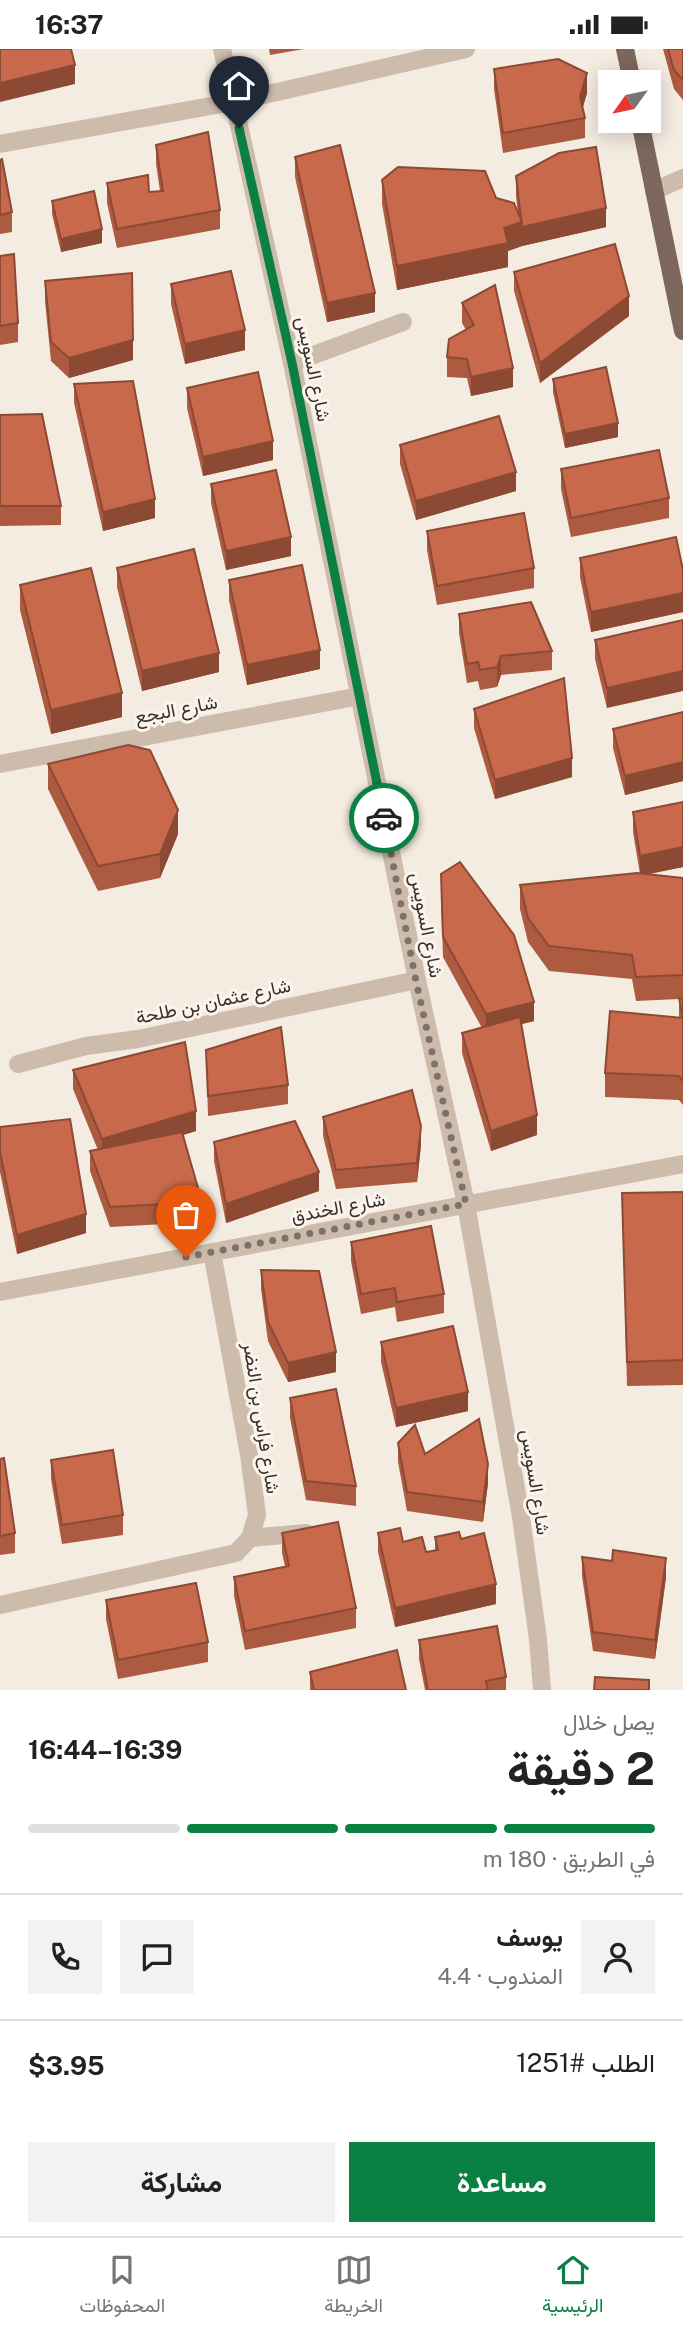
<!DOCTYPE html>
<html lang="ar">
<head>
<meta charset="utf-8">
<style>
	body { margin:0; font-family:"Public Sans",Vazirmatn,sans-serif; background:#f2f2f2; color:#222; direction:rtl; height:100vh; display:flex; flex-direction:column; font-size:26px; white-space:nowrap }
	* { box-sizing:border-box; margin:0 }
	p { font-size:23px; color:#767676 }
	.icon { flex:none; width:38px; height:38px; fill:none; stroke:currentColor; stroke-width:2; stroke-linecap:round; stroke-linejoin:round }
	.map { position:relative; height:1641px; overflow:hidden; direction:ltr }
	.details { display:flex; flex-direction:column; background:#fff; flex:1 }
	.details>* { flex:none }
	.needle { width:46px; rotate:237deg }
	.fabs { position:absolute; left:598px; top:21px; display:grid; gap:14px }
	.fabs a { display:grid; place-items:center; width:63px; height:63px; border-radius:0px; background:#fff; box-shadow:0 4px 18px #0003; font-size:35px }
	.pin { position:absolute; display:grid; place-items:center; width:60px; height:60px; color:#fff; margin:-72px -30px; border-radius:50% 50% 50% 0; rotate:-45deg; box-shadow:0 0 7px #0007 }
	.pin .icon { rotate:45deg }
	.courier { position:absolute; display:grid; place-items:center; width:70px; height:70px; margin:-35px; border:5px solid #0b8043; border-radius:50%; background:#fff; color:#222; box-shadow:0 2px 9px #0007 }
	.overview em { font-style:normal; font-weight:700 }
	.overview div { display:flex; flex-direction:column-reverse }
	.overview { display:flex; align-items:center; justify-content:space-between; height:119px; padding:0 28px }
	h1 { font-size:46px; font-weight:700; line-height:52px }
	.bar { display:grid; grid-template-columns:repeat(4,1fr); gap:10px 7px; align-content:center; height:84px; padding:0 28px }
	.bar i { height:9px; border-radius:5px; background:#e0e0e0 }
	.bar .on { background:#0b8043 }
	.bar p { grid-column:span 4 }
	.line { display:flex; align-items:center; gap:18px; padding:0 28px; border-top:2px solid #e0e0e0 }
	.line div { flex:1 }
	.round { display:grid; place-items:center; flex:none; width:74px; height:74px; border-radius:0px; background:#f2f2f2 }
	.cta { display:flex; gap:14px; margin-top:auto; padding:14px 28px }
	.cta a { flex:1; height:80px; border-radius:0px; background:#0b8043; color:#fff; font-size:28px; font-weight:700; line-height:80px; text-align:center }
	.cta a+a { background:#f2f2f2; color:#222 }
	.status { display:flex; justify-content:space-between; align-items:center; height:49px; padding:0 35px; background:#fff; direction:ltr }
	.status svg { height:19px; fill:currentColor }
	.dock { display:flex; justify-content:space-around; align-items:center; height:98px; border-top:2px solid #e0e0e0; background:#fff; font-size:19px; color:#767676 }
	.dock a { display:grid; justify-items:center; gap:4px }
	.dock .on { color:#0b8043 }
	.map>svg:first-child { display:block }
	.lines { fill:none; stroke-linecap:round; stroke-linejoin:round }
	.minor { stroke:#cdbbac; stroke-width:18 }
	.major { stroke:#7d675c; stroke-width:18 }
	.wall { fill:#ac5a40 }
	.shaded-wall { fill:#8c4a34 }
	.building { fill:#c8694b; stroke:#8c4a34; stroke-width:2 }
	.done { stroke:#7c716b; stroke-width:7; stroke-dasharray:0 12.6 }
	.route { stroke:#0b8043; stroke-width:9 }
	.labels { text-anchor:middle; stroke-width:6; stroke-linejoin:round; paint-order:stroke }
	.street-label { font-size:19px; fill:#3b302b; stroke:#fbf5ee }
</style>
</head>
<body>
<div class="status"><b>16:37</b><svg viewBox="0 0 49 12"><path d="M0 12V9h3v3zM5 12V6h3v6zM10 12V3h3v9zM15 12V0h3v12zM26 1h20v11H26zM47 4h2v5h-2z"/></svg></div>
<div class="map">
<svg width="683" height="1641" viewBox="0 0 683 1641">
	<rect width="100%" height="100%" fill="#f4ebe1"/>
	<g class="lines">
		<g class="minor">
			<path d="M222,0l70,314 125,617 49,224 55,313 17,122 4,51"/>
			<path d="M0,95l233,-42 233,-53"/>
			<path d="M654,142l29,-13"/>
			<path d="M292,314l111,-41"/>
			<path d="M0,715l360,-68"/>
			<path d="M18,1015l68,-18 52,-7 279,-59"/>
			<path d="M0,1243l683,-128"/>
			<path d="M250,1489l56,-5"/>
			<path d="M0,1556l236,-52 14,-15 7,-23 -8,-60 -37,-203"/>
		</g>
		<g class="major">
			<path d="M625,0l7,33"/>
			<path d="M640,72l43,210"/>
		</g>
	</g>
	<g class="wall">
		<path d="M269,0h35l-34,6z"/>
		<path d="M663,0h20v51l-9,-11z"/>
		<path d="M494,20l93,24 -4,14 2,11v20l-82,15 -9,-64z"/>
		<path d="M156,96l64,65v19l-103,19 -10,-45v-20l42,9 11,-1 -4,-27z"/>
		<path d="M295,108l80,155 -48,10 -32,-145z"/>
		<path d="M0,111l12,52v20l-12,2z"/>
		<path d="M516,127l90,51 -84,19 -14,5v16l-111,23 -15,-86v-24l114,18 22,15 -2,-17z"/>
		<path d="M52,152l50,42 -41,9 -9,-38z"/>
		<path d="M0,207l18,67v19l-18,3z"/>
		<path d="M514,223l115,44 -89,67 -26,-92z"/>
		<path d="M45,232l88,79 -64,18 -18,-17 -6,-60z"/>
		<path d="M171,235l74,66 -60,14 -14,-60z"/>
		<path d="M462,254l51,84 -42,9 -4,-18 -20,-1v-20l19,-27 -4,-7z"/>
		<path d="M553,330l65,58 -53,11 -12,-56z"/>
		<path d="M74,335l81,134 -52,13 -29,-128z"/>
		<path d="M187,339l86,72 -70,16 -16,-68z"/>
		<path d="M0,366l61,91v19l-61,1z"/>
		<path d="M400,396l116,46 -100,29 -16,-56z"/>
		<path d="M561,420l108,29v20l-98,19 -10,-48z"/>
		<path d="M211,435l80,72 -65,14 -15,-67z"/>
		<path d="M427,482l107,37v20l-97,17 -10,-55z"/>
		<path d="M580,509l103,12v42l-92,20 -11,-55z"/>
		<path d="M117,519l102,104 -77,19 -25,-104z"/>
		<path d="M229,531l91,89 -73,16 -18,-85z"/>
		<path d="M20,536l102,132 -71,17 -31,-124z"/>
		<path d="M459,565l93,37v19l-51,5 -4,12 -17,3 -2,-9 -11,2 -8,-50z"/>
		<path d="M683,571l-76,88 -12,-49v-19z"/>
		<path d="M474,660l98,68 -77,22 -21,-71z"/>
		<path d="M683,663v69l-58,14 -12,-47v-19z"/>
		<path d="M48,715l130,70 -18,44 -62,13 -50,-102z"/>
		<path d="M683,753v65l-36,7 36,4v227l-4,-5 -74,-3v-24l74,-56v-18l-43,2 -4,-22 -83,-8 -21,-29 -8,-33v-24l120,-11 -7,-42v-20z"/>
		<path d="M441,844l93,128 -12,3 15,111 -46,16 -29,-98v-20l20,-5 -39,-71z"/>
		<path d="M206,1001l82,35v19l-80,12z"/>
		<path d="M73,1021l123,61 -13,4 19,67v20l-92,5 -20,-56v-20l8,-1 -25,-61z"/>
		<path d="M323,1068l98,28 -4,37 -81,7 -13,-53z"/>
		<path d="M0,1078l86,106 -69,21 -17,-82z"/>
		<path d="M214,1093l105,49 -93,32 -12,-62z"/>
		<path d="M683,1143v193l-56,1 -5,-193z"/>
		<path d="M351,1193l93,52v19l-47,9 -2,-15 -34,7 -10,-53z"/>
		<path d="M261,1221l75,102 -48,10 -20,-41 -7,-52z"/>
		<path d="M381,1293l87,69 -72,16 -15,-65z"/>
		<path d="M290,1349l66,88v20l-50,-6 -16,-82z"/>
		<path d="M398,1394l90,40 -5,39 -76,-11 -9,-49z"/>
		<path d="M0,1410l15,74v20l-15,2z"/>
		<path d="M51,1411l72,55v20l-61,9 -11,-65z"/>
		<path d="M282,1484l74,75v20l-111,22 -11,-54v-19l51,-11 -3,-13z"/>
		<path d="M378,1484l25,9 23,10 9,-2v-13l26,2 35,65 -101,23 -17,-75z"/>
		<path d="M582,1508l30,4 54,16 -11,82 -62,-8 -11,-75z"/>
		<path d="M106,1551l102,42v20l-90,17 -12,-60z"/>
		<path d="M419,1591l87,37v13h-81l-6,-31z"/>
		<path d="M310,1623l96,18h-96z"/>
	</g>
	<g class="shaded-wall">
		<path d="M75,16v19l-75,18v-19z"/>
		<path d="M587,24v20l-7,23v-19z"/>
		<path d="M606,159v19l-84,19v-19z"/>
		<path d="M522,173v24l-14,5v16l-111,23v-24z"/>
		<path d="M102,180v14l-41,9v-13z"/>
		<path d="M375,244v19l-48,10v-19z"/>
		<path d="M629,247v20l-89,67v-20z"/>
		<path d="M245,281v20l-60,14v-20z"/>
		<path d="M133,291v20l-64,18v-20z"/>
		<path d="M513,319v19l-42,9v-19z"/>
		<path d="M618,374v14l-53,11v-14z"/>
		<path d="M273,392v19l-70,16v-19z"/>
		<path d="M516,423v19l-100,29v-19z"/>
		<path d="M155,450v19l-52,13v-19z"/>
		<path d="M291,488v19l-65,14v-19z"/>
		<path d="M683,544v19l-92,20v-20z"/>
		<path d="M320,601v19l-73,16v-20z"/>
		<path d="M219,604v19l-77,19v-20z"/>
		<path d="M501,607v19l-4,12v-20z"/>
		<path d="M683,622v20l-76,17v-20z"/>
		<path d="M122,644v24l-71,17v-24z"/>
		<path d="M572,709v19l-77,22v-19z"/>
		<path d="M683,713v19l-58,14v-19z"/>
		<path d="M178,761v24l-18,44v-24z"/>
		<path d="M683,798v20l-43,9v-20z"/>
		<path d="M534,953v19l-48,12v-19z"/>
		<path d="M196,1062v20l-94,28v-20z"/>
		<path d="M537,1066v20l-46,16v-20z"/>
		<path d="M421,1077v19l-4,37v-19z"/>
		<path d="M319,1123v19l-93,32v-19z"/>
		<path d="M86,1165v19l-69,21v-19z"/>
		<path d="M336,1303v20l-48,10v-19z"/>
		<path d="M468,1343v19l-72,16v-19z"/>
		<path d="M488,1415v19l-5,39v-20z"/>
		<path d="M666,1509v19l-11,82v-19z"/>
		<path d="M496,1535v20l-101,23v-19z"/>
	</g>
	<g class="building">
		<path d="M0,0h71l4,16 -75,18z"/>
		<path d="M668,0h15v31l-9,-10z"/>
		<path d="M558,10l29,14 -7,24 5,21 -82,15 -9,-64z"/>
		<path d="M208,83l12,78 -103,19 -10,-46 41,-8 1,17 14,-1 -7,-46z"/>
		<path d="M340,96l35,148 -48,10 -32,-146z"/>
		<path d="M596,98l10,61 -84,19 -6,-51 43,-23z"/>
		<path d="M2,110l10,53 -12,3v-55z"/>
		<path d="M398,118l87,4 11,27 18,5 8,19 -18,6 4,15 -111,23 -15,-86z"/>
		<path d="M94,142l8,38 -41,10 -9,-38z"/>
		<path d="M615,195l14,52 -89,67 -26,-91z"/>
		<path d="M14,205l4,69 -18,3v-70z"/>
		<path d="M231,222l14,59 -60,14 -14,-60z"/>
		<path d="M132,224l1,67 -64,18 -18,-16 -6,-61z"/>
		<path d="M495,236l18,83 -42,9 -4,-18 -20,-2 2,-18 25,-14 -12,-22z"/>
		<path d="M606,318l12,56 -53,11 -12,-55z"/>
		<path d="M258,323l15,69 -70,16 -16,-69z"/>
		<path d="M133,332l22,118 -52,13 -29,-128z"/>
		<path d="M42,365l19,92h-61v-91z"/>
		<path d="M499,367l17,56 -100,29 -16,-56z"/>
		<path d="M659,401l10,48 -98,20 -10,-49z"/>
		<path d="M276,421l15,67 -65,14 -15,-67z"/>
		<path d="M524,464l10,55 -97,18 -10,-55z"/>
		<path d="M676,488l7,33v23l-92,19 -11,-54z"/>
		<path d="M194,500l25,104 -77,18 -25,-103z"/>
		<path d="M302,516l18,85 -73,15 -18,-85z"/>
		<path d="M91,519l31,125 -71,17 -31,-125z"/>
		<path d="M531,553l21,49 -51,5 -4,11 -17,3 -2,-8 -11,2 -8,-50z"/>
		<path d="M683,571v51l-76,17 -12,-48z"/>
		<path d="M564,629l8,80 -77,22 -21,-71z"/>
		<path d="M683,663v50l-58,14 -12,-47z"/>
		<path d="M128,696l22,5 28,60 -18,44 -62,12 -50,-102z"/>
		<path d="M683,753v45l-43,9 -7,-44z"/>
		<path d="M460,813l54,73 20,67 -48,12 -43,-77 -2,-63z"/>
		<path d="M637,824l46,5v97l-47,2 -4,-22 -83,-9 -21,-28 -8,-33z"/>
		<path d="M679,949l4,1v82l-4,-5 -74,-3 5,-62 73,7z"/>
		<path d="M520,968l17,98 -46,16 -29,-98z"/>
		<path d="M281,978l7,58 -80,11 -2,-46z"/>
		<path d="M185,993l11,69 -94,28 -29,-69z"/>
		<path d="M412,1041l9,36 -4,37 -81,7 -13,-53z"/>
		<path d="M70,1070l16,95 -69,21 -17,-83v-25z"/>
		<path d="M295,1072l24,51 -93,32 -12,-62z"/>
		<path d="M182,1083l20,70 -92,5 -20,-56z"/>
		<path d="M683,1143v168l-56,2 -5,-169z"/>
		<path d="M431,1177l13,68 -47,8 -2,-14 -34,6 -10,-52z"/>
		<path d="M261,1221l58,1 17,81 -48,11 -20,-41z"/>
		<path d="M453,1277l15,66 -72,16 -15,-66z"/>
		<path d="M336,1340l20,97 -50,-5 -16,-83z"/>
		<path d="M479,1370l9,45 -5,38 -76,-10 -9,-49 17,-18 10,29z"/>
		<path d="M113,1401l10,65 -61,10 -11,-65z"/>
		<path d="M4,1409l11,75 -15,3v-77z"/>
		<path d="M338,1473l18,86 -111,23 -11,-54 55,-11 -7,-33z"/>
		<path d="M400,1479l3,14 19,-5 4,15 12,-2 -3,-13 24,-5 2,7 23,-6 12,51 -101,24 -17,-75z"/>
		<path d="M613,1501l53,8 -11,82 -62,-8 -11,-75 30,4z"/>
		<path d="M196,1534l12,59 -90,18 -12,-60z"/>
		<path d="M497,1577l9,51 -20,4 2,9h-60l-9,-50z"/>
		<path d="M397,1601l9,40h-92l-4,-18z"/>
		<path d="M595,1628l54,3v10h-55z"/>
	</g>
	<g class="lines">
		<path class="done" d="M186,1208l280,-53 -50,-223 -32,-163"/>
		<path class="route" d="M239,79l53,235 92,455"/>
	</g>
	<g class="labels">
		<g class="street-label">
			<text transform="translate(314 320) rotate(78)" y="7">شارع السويس</text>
			<text transform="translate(176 660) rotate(-11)" y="7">شارع البجع</text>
			<text transform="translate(427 876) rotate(79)" y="7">شارع السويس</text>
			<text transform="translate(213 952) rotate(-12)" y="7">شارع عثمان بن طلحة</text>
			<text transform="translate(338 1158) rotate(-11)" y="7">شارع الخندق</text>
			<text transform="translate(262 1369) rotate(81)" y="7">شارع فراس بن النضر</text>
			<text transform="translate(536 1433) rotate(81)" y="7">شارع السويس</text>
		</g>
	</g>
</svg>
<div class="fabs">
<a><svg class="needle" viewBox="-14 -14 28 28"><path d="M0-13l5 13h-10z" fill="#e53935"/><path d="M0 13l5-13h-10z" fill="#767676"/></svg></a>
</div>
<div class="pin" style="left:186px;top:1208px;background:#ea580c"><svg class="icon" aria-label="bag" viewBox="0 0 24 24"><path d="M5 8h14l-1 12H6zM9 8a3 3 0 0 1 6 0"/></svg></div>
<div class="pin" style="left:239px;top:79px;background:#1f2937"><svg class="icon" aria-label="home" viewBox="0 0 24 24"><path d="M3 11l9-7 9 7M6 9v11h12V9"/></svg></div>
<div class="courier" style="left:384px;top:769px"><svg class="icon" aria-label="car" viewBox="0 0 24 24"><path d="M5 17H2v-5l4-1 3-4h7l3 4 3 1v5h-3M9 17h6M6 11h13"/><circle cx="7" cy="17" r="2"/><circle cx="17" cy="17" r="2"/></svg></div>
</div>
<section class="details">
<div class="overview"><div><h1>2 دقيقة</h1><p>يصل خلال</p></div><em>16:39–16:44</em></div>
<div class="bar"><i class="on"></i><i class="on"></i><i class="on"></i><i></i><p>في الطريق · 180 m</p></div>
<div class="line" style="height:126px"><a class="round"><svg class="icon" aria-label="person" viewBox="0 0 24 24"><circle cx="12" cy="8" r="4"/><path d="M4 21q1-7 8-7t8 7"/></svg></a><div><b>يوسف</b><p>المندوب · 4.4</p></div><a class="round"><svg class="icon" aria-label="chat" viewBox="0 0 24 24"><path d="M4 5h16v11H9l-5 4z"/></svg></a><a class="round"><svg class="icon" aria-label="phone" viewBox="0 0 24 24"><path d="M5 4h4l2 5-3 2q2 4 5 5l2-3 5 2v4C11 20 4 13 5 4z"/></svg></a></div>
<div class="line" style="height:91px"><div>الطلب #1251</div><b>$3.95</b></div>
<div class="cta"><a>مساعدة</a><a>مشاركة</a></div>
</section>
<nav class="dock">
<a class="on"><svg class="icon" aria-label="home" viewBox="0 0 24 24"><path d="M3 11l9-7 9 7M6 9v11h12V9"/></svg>الرئيسية</a>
<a><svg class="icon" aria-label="map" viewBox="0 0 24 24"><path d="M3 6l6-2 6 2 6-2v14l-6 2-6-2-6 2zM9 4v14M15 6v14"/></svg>الخريطة</a>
<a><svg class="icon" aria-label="saved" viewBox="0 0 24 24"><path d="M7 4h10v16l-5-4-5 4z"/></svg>المحفوظات</a>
</nav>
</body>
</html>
